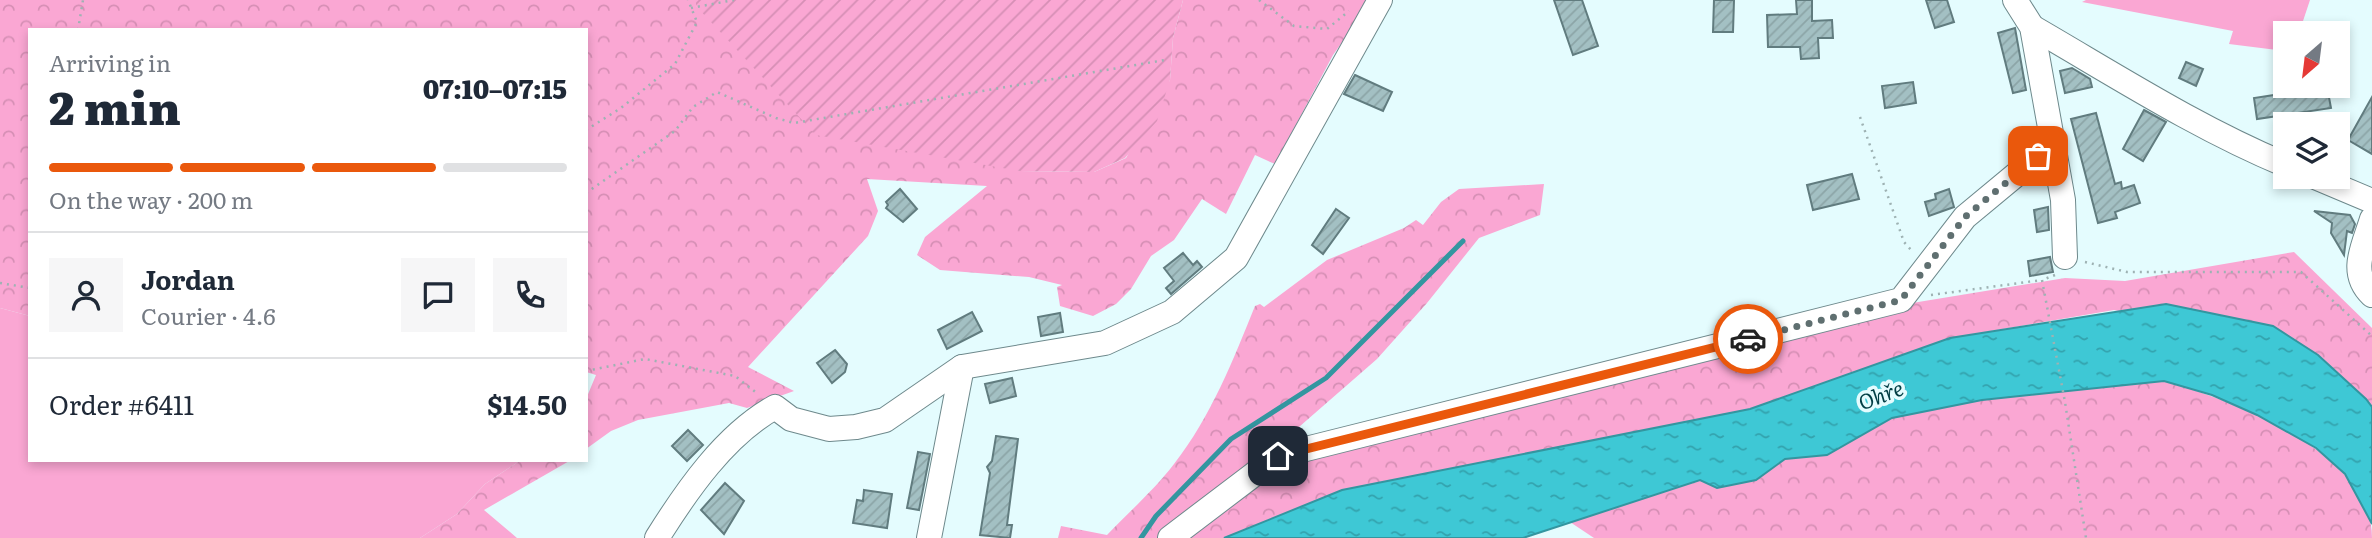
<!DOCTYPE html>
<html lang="en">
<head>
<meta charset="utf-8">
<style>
	body { margin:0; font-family:Literata,serif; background:#f6f6f7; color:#1f2937; height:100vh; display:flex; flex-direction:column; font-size:26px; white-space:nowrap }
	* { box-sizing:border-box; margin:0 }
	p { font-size:23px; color:#747a83 }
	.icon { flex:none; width:38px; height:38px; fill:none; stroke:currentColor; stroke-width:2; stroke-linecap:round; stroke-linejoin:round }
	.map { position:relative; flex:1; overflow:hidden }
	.details { position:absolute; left:28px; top:28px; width:560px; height:434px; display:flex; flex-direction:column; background:#fff; border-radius:0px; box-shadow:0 4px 10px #0003 }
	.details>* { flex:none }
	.needle { width:46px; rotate:208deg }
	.tools { position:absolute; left:2273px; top:21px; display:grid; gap:14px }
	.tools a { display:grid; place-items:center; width:77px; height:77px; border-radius:0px; background:#fff; box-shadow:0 4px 10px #0003; font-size:35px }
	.pin { position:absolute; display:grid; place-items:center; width:60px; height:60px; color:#fff; margin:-30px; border-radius:14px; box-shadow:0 4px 10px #0006 }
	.courier { position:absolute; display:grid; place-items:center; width:70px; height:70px; margin:-35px; border:5px solid #ea580c; border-radius:50%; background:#fff; color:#222; box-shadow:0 2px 9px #0007 }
	.headline em { font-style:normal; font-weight:800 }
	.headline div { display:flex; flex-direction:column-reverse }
	.headline { display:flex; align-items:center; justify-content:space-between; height:119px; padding:0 21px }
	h1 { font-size:46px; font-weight:800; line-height:52px }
	.bar { display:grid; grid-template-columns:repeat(4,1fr); gap:10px 7px; align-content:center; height:84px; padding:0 21px }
	.bar i { height:9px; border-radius:5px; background:#e0e1e3 }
	.bar .current { background:#ea580c }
	.bar p { grid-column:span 4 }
	.line { display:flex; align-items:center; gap:18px; padding:0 21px; border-top:2px solid #e0e1e3 }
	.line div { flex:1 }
	.round { display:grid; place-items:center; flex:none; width:74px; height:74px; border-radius:0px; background:#f6f6f7 }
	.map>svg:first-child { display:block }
	.grass { fill:#faa7d3 }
	.forest { fill:url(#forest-crowns) }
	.garden { fill:url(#garden-furrows) }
	.water { fill:url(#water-ripples); stroke:#3396a0; stroke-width:2 }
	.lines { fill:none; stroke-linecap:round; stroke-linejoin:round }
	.stream { stroke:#3396a0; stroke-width:5 }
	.building { fill:url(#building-hatch); stroke:#617c7f; stroke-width:2 }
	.minor-casing { stroke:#6e898c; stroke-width:26 }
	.path { stroke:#9eb2b3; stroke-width:2.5; stroke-dasharray:2 5; stroke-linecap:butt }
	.minor { stroke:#fff; stroke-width:24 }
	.done { stroke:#5f6f70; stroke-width:7; stroke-dasharray:0 12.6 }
	.route { stroke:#ea580c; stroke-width:9 }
	.labels { text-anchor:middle; stroke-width:7; stroke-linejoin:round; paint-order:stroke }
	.water-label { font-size:21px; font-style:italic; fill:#003e44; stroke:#e4fcfe }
</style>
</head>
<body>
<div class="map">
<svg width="2372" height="538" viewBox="0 0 2372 538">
	<defs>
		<pattern id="forest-crowns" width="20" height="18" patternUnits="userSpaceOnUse" patternTransform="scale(1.75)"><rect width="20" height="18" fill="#faa7d3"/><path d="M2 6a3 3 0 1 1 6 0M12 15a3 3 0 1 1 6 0" fill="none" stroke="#d68fb5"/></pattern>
		<pattern id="garden-furrows" width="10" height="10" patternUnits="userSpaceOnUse" patternTransform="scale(1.75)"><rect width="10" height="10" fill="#faa7d3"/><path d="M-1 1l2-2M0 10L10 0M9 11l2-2" fill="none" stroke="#d68fb5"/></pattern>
		<pattern id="water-ripples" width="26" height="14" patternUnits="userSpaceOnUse" patternTransform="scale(1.75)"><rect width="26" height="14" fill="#3ec8d5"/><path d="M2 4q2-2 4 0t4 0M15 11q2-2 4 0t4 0" fill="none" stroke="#33a2ad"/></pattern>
		<pattern id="building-hatch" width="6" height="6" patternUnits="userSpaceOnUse" patternTransform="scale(1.75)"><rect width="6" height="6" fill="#a3c0c3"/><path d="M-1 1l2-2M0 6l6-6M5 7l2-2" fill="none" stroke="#8ca5a7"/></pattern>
	</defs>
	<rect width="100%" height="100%" fill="#e4fcfe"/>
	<g class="grass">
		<path d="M2086,0h224l-11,33h-13l-1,18 -56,-7 4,-13 -151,-29z"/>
		<path d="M0,308l30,8v144h491l-36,24 -28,30 -37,24h-420z"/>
	</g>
	<g class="forest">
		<path d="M0,0h696v6l324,165 74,1 32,-14 44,-78 3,-42 10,-38h189l-39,55 -58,109 -20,-9 -29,59 -24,-15 -28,41 -23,16 -20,33 -15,15 -23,12 -33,-10 -3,-19 5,-2 -33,-8 -89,-7 -23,-15 8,-18 62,-51 -120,-7 11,32 -10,25 -120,131 46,24 -47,17 -18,-5 -91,17 -27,11 -25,18v-50l10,-24 -10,-3v-342h-556v286l-30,-8z"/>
		<path d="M1544,184l-4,31 -61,23 -52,65 -50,56 -108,94 -112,85h-99l3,-12 46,9c22,-23 48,-46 67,-71 37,-47 60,-106 81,-158l5,-2 4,3 63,-47 77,-32 12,-8 7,5 18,-23 18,-13z"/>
		<path d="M2294,252l78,76v79l-54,-52 -204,-45 -164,28 -200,71 -408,81 -118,48h-40l101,-78 615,-155 165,-27 60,3z"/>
		<path d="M2164,381c68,19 208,71 208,157h-778l-24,-16 130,-43 56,1 29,-22 42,-3 65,-37 90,-18z"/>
		<path d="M521,460h50l-87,50 33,28h-97l37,-24 28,-30z"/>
	</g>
	<path class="garden" d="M696,0h487l-10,38 -3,42 -13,41 -32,37 -31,14 -74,-1 -204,-36 -120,-129z"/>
	<path class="water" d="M2166,304l107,22 45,29 48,44 6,8v117l-27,-50 -29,-26 -59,-33 -45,-20 -48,-14 -182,19 -90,18 -65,37 -42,4 -29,21 -39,8 -17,-8 -177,58h-299l118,-48 408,-81 200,-71z"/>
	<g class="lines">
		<path class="stream" d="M1141,538l15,-22 75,-77 95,-61 137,-137"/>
	</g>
	<g class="building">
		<path d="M1554,0h28l16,46 -25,9z"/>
		<path d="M1714,0h20l-1,32h-20z"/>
		<path d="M1796,0h16v21l20,-1 1,18h-15l1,20 -18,1 -1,-12h-32l-1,-32 30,-1z"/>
		<path d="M1926,0h21l7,22 -19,6z"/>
		<path d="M2015,28l11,62 -13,3 -15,-60z"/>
		<path d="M2186,62l17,7 -7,17 -17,-8z"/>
		<path d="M2072,68l18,11 2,8 -27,6 -5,-22z"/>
		<path d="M1355,75l37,17 -9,19 -39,-17z"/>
		<path d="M1913,82l3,21 -31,5 -3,-22z"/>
		<path d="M2327,87l4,21 -74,11 -3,-21z"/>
		<path d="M2372,97v57l-24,-14z"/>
		<path d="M2144,110l22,12 -23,39 -20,-12z"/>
		<path d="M2096,113l19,71 6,-2 1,7 12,-4 6,18 -25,9 2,6 -19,5 -27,-104z"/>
		<path d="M1852,174l7,25 -46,11 -6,-25z"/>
		<path d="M900,189l17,20 -14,13 -17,-14 2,-3 -2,-3z"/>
		<path d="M1949,189l5,18 -25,9 -4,-14 11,-3 -1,-5z"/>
		<path d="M2048,207l1,23 -12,2 -3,-22z"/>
		<path d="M1336,209l13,9 -26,36 -11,-9z"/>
		<path d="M2314,211l36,4 5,9 -3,9 -5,-2 -3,24 -13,-22 1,-10z"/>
		<path d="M1183,253l10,12 4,-4 5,6 -31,27 -5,-6 8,-7 -10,-13z"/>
		<path d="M2050,257l3,15 -23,4 -2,-15z"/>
		<path d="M972,312l10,19 -35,18 -9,-19z"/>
		<path d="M1060,313l3,19 -22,4 -3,-19z"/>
		<path d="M835,350l12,14 -2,8 -13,11 -15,-20z"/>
		<path d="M1012,378l4,18 -26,7 -5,-19z"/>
		<path d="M688,430l15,15 -16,16 -15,-15z"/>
		<path d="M996,436l22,3 -11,86h5l-2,13 -30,-3 10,-62 -3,-6 5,-6z"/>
		<path d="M918,452l12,2 -11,56 -12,-2z"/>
		<path d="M725,483l19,18 -20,33 -23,-24z"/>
		<path d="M864,490l28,4 -5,34 -34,-5 4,-23 6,1z"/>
	</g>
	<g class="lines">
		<g class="minor-casing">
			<g id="minor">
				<path d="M2015,0l17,27 31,173 2,57"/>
				<path d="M2032,27c83,48 165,101 254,138"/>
				<path d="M2315,177l57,24"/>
				<path d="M2372,219c-8,27 -24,53 0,76"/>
				<path d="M657,538c30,-48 68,-103 118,-131l16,12 38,10 27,-2 29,-7 77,-53 143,-24 67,-31 64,-54 144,-258"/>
				<path d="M929,538l33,-171"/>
				<path d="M1170,538l108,-82 623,-156 64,-83 88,-73"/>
			</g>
		</g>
		<g class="path">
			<path d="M1259,0l35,26 33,3 22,-18"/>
			<path d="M691,8l43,-8"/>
			<path d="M78,30l5,-30"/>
			<path d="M1860,117l44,125 8,9"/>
			<path d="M586,130l35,-22 54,-44 22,-42 -9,-22"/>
			<path d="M586,193l89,-62 18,-24 24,-15 59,26 18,5 371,-63"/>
			<path d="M2085,262l42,10h174l71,64"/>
			<path d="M2055,275l-13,5 23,122 21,136"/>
			<path d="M0,283l30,5"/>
			<path d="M1931,295l111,-15"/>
			<path d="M586,371l59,-12 90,17 23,18"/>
		</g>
		<use href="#minor" class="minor"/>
	</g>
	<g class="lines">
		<path class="done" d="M1748,339l153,-39 64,-83 73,-61"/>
		<path class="route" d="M1278,456l470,-117"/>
	</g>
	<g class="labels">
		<g class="water-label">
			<text transform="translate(1881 396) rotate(-21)" y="7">Ohře</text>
		</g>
	</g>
</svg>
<div class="tools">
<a><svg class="needle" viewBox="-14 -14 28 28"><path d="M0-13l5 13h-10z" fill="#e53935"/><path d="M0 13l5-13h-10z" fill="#747a83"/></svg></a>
<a><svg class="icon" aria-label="layers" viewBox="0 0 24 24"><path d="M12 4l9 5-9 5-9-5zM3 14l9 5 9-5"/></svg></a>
</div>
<div class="pin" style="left:2038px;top:156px;background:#ea580c"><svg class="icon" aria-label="bag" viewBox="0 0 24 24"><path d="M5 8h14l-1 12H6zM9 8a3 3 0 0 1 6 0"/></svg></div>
<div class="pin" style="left:1278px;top:456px;background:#1f2937"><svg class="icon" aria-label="home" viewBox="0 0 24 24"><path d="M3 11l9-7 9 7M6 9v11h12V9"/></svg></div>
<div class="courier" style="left:1748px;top:339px"><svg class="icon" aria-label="car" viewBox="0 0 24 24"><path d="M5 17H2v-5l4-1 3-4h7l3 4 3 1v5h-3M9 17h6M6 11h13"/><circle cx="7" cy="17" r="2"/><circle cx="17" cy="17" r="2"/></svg></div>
<section class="details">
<div class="headline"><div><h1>2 min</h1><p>Arriving in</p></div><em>07:10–07:15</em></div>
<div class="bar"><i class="current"></i><i class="current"></i><i class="current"></i><i></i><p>On the way · 200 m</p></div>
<div class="line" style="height:126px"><a class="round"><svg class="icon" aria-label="person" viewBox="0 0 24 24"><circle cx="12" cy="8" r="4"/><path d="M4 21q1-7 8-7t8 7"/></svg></a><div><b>Jordan</b><p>Courier · 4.6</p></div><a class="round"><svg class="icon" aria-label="chat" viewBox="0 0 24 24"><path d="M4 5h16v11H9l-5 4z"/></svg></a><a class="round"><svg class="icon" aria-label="phone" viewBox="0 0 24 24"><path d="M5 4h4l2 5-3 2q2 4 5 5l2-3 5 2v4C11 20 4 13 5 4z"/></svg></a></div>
<div class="line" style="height:91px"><div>Order #6411</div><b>$14.50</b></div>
</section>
</div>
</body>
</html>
